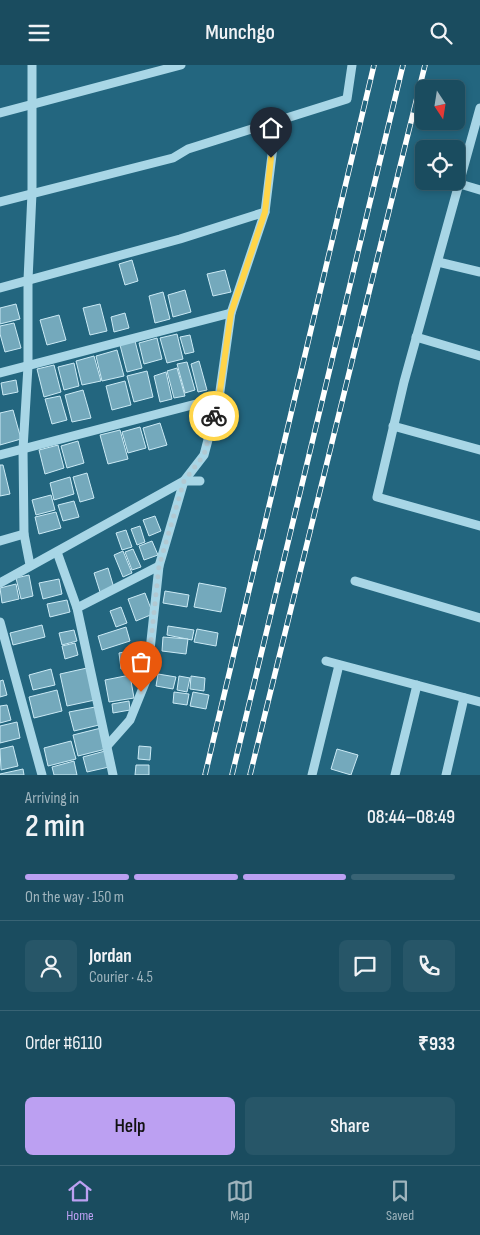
<!DOCTYPE html>
<html lang="en">
<head>
<meta charset="utf-8">
<style>
	body { margin:0; font-family:"Sofia Sans Condensed",sans-serif; background:#275668; color:#f1f3f6; height:100vh; display:flex; flex-direction:column; font-size:19px; white-space:nowrap }
	* { box-sizing:border-box; margin:0 }
	p { font-size:16px; color:#9fb4bd }
	.icon { flex:none; width:28px; height:28px; fill:none; stroke:currentColor; stroke-width:2; stroke-linecap:round; stroke-linejoin:round }
	.map { position:relative; height:710px; overflow:hidden }
	.sheet { display:flex; flex-direction:column; background:#1a4c5f; flex:1 }
	.sheet>* { flex:none }
	.needle { width:32px; rotate:168deg }
	.tools { position:absolute; left:415px; top:15px; display:grid; gap:10px }
	.tools a { display:grid; place-items:center; width:50px; height:50px; border-radius:8px; background:#1a4c5f; box-shadow:0 2px 8px #0003,0 0 0 1px #386374; font-size:25px }
	.pin { position:absolute; display:grid; place-items:center; width:42px; height:42px; color:#fff; margin:-51px -21px; border-radius:50% 50% 50% 0; rotate:-45deg; box-shadow:0 0 5px #0007 }
	.pin .icon { rotate:45deg }
	.courier { position:absolute; display:grid; place-items:center; width:50px; height:50px; margin:-25px; border:4px solid #ffd54a; border-radius:50%; background:#fff; color:#222; box-shadow:0 1px 6px #0007 }
	.summary em { font-style:normal; font-weight:600 }
	.summary div { display:flex; flex-direction:column-reverse }
	.summary { display:flex; align-items:center; justify-content:space-between; height:85px; padding:0 25px }
	h1 { font-size:32px; font-weight:600; line-height:38px }
	.bar { display:grid; grid-template-columns:repeat(4,1fr); gap:8px 5px; align-content:center; height:60px; padding:0 25px }
	.bar i { height:6px; border-radius:4px; background:#386374 }
	.bar .selected { background:#bca0f2 }
	.bar p { grid-column:span 4 }
	.line { display:flex; align-items:center; gap:12px; padding:0 25px; border-top:1px solid #386374 }
	.line div { flex:1 }
	.round { display:grid; place-items:center; flex:none; width:52px; height:52px; border-radius:8px; background:#275668 }
	.primary-button { display:flex; gap:10px; margin-top:auto; padding:10px 25px }
	.primary-button a { flex:1; height:58px; border-radius:8px; background:#bca0f2; color:#111; font-size:20px; font-weight:600; line-height:58px; text-align:center }
	.primary-button a+a { background:#275668; color:#f1f3f6 }
	header { display:flex; justify-content:space-between; align-items:center; height:65px; padding:0 25px; background:#1a4c5f; font-size:22px; font-weight:600 }
	.tab-bar { display:flex; justify-content:space-around; align-items:center; height:70px; border-top:1px solid #386374; background:#1a4c5f; font-size:14px; color:#9fb4bd }
	.tab-bar a { display:grid; justify-items:center; gap:2px }
	.tab-bar .selected { color:#bca0f2 }
	.map>svg:first-child { display:block }
	.building { fill:#74a9bc; stroke:#cbeaf5 }
	.lines { fill:none; stroke-linecap:round; stroke-linejoin:round }
	.minor { stroke:#a8d6e6; stroke-width:9 }
	.rail-casing { stroke:#fff; stroke-width:5.5 }
	.rail { stroke:#23667f; stroke-width:4; stroke-dasharray:11; stroke-linecap:butt }
	.done { stroke:#b2c9d2; stroke-width:5; stroke-dasharray:0 9 }
	.route { stroke:#ffd54a; stroke-width:6 }
</style>
</head>
<body>
<header><svg class="icon" aria-label="menu" viewBox="0 0 24 24"><path d="M4 6h16M4 12h16M4 18h16"/></svg>Munchgo<svg class="icon" aria-label="search" viewBox="0 0 24 24"><circle cx="10" cy="10" r="6"/><path d="M15 15l6 6"/></svg></header>
<div class="map">
<svg width="480" height="710" viewBox="0 0 480 710">
	<rect width="100%" height="100%" fill="#23667f"/>
	<g class="building">
		<path d="M132,195l6,21 -13,4 -6,-21z"/>
		<path d="M225,205l6,22 -18,4 -6,-22z"/>
		<path d="M185,225l6,22 -18,5 -5,-22z"/>
		<path d="M163,227l7,27 -15,4 -6,-27z"/>
		<path d="M16,239l4,15 -20,5v-16z"/>
		<path d="M100,239l7,27 -17,4 -7,-27z"/>
		<path d="M125,248l4,15 -15,4 -3,-15z"/>
		<path d="M59,250l7,25 -19,5 -7,-25z"/>
		<path d="M14,258l7,25 -16,4 -5,-18v-8z"/>
		<path d="M177,269l6,25 -16,4 -7,-25z"/>
		<path d="M190,270l4,17 -9,2 -5,-17z"/>
		<path d="M157,273l5,21 -18,5 -5,-21z"/>
		<path d="M135,276l7,27 -15,4 -7,-27z"/>
		<path d="M117,285l7,26 -22,5 -6,-25z"/>
		<path d="M94,291l7,25 -19,4 -6,-24z"/>
		<path d="M199,296l8,29 -9,2 -7,-28z"/>
		<path d="M187,297l8,28 -10,3 -8,-29z"/>
		<path d="M74,298l5,23 -15,4 -6,-23z"/>
		<path d="M54,300l7,27 -17,5 -7,-28z"/>
		<path d="M177,303l8,28 -11,2 -7,-27z"/>
		<path d="M147,306l6,26 -19,5 -7,-26z"/>
		<path d="M166,307l6,27 -12,3 -6,-26z"/>
		<path d="M16,315l2,12 -15,3 -2,-12z"/>
		<path d="M125,316l6,24 -19,5 -6,-24z"/>
		<path d="M83,325l8,28 -19,4 -7,-27z"/>
		<path d="M60,331l7,24 -15,4 -7,-25z"/>
		<path d="M13,345l8,29 -21,6v-32z"/>
		<path d="M160,358l7,22 -18,5 -6,-22z"/>
		<path d="M140,362l6,21 -18,5 -6,-21z"/>
		<path d="M120,365l8,29 -20,5 -8,-29z"/>
		<path d="M78,376l6,22 -17,5 -6,-22z"/>
		<path d="M58,380l6,23 -19,6 -6,-24z"/>
		<path d="M0,400h3l7,29 -10,2z"/>
		<path d="M87,408l7,25 -14,4 -7,-25z"/>
		<path d="M70,412l4,17 -20,6 -4,-17z"/>
		<path d="M51,430l4,15 -19,5 -4,-15z"/>
		<path d="M74,436l5,16 -16,4 -5,-16z"/>
		<path d="M56,447l5,16 -22,6 -4,-17z"/>
		<path d="M155,451l6,15 -12,5 -6,-16z"/>
		<path d="M140,461l5,16 -8,3 -6,-16z"/>
		<path d="M126,465l6,17 -10,3 -6,-17z"/>
		<path d="M152,476l6,14 -14,5 -5,-14z"/>
		<path d="M133,484l8,18 -9,3 -7,-18z"/>
		<path d="M123,486l9,22 -9,4 -9,-22z"/>
		<path d="M108,503l6,20 -14,4 -6,-19z"/>
		<path d="M29,510l4,21 -12,3 -5,-21z"/>
		<path d="M59,514l3,15 -19,5 -4,-16z"/>
		<path d="M199,518l27,5 -5,24 -27,-5z"/>
		<path d="M16,519l3,15 -17,4 -2,-15z"/>
		<path d="M165,526l24,4 -2,12 -24,-4z"/>
		<path d="M145,528l8,21 -17,7 -8,-22z"/>
		<path d="M67,535l3,12 -20,5 -3,-13z"/>
		<path d="M121,542l6,16 -11,4 -6,-16z"/>
		<path d="M42,560l3,12 -32,8 -3,-12z"/>
		<path d="M168,561l26,4 -2,10 -25,-5z"/>
		<path d="M126,562l4,14 -28,9 -4,-14z"/>
		<path d="M197,564l21,4 -2,13 -22,-4z"/>
		<path d="M74,565l3,11 -15,4 -3,-12z"/>
		<path d="M163,572l25,2 -2,15 -24,-3z"/>
		<path d="M75,578l3,12 -13,4 -3,-13z"/>
		<path d="M129,586l2,16 -10,2 -2,-16z"/>
		<path d="M87,603l8,32 -28,6 -7,-32z"/>
		<path d="M51,604l4,16 -22,5 -4,-15z"/>
		<path d="M158,609l18,3 -3,12 -17,-3z"/>
		<path d="M130,610l4,23 -25,4 -4,-22z"/>
		<path d="M179,611l11,2 -3,14 -10,-2z"/>
		<path d="M191,611l14,2 -1,13 -14,-2z"/>
		<path d="M3,615l4,15 -7,2v-16z"/>
		<path d="M57,625l5,21 -28,7 -5,-21z"/>
		<path d="M174,627l15,2 -2,11 -14,-2z"/>
		<path d="M193,627l16,3 -3,14 -16,-3z"/>
		<path d="M129,636l1,9 -17,3 -1,-9z"/>
		<path d="M7,640l4,15 -11,3v-17z"/>
		<path d="M95,642l4,18 -25,6 -5,-19z"/>
		<path d="M17,657l3,16 -20,5v-17z"/>
		<path d="M101,663l5,21 -28,7 -5,-21z"/>
		<path d="M71,676l5,18 -28,7 -4,-18z"/>
		<path d="M13,681l5,20 -17,4 -1,-21z"/>
		<path d="M139,681l12,1 -1,13 -12,-1z"/>
		<path d="M337,684l21,6 -7,20 -20,-6z"/>
		<path d="M105,686l4,16 -22,5 -4,-15z"/>
		<path d="M74,696l3,14h-23l-2,-8z"/>
		<path d="M136,700h13v10h-14z"/>
		<path d="M23,704l1,6h-24v-1z"/>
	</g>
	<g class="lines">
		<g class="minor">
			<path d="M480,43l-76,274 -27,115 103,29"/>
			<path d="M0,48l181,-48"/>
			<path d="M460,119l20,6"/>
			<path d="M0,137l173,-44 15,-9 159,-50 5,-34"/>
			<path d="M438,197l42,10"/>
			<path d="M0,223l180,-49 85,-27"/>
			<path d="M416,272l64,19"/>
			<path d="M0,308l231,-60"/>
			<path d="M393,361l87,24"/>
			<path d="M0,390l219,-57"/>
			<path d="M0,476l24,-7"/>
			<path d="M57,487l20,56 36,167"/>
			<path d="M30,500l-6,-31 -1,-85 5,-83v-86l4,-87v-128"/>
			<path d="M355,516l125,37"/>
			<path d="M0,518l184,-102h16"/>
			<path d="M77,543l82,-42"/>
			<path d="M0,557l42,153"/>
			<path d="M326,596l154,41"/>
			<path d="M107,681l23,-26 17,-42 12,-112 25,-85 20,-26 15,-57 12,-85 34,-101 11,-90"/>
			<path d="M312,710l27,-110"/>
			<path d="M395,710l22,-90"/>
			<path d="M446,710l18,-77"/>
		</g>
		<g class="rail-casing">
			<g id="rail">
				<path d="M205,710l169,-710"/>
				<path d="M232,710l171,-710"/>
				<path d="M250,710l175,-710"/>
			</g>
		</g>
		<use href="#rail" class="rail"/>
	</g>
	<g class="lines">
		<path class="done" d="M141,627l6,-14 12,-112 25,-85 20,-26 10,-39"/>
		<path class="route" d="M214,351l5,-18 12,-85 34,-101 6,-54"/>
	</g>
</svg>
<div class="tools">
<a><svg class="needle" viewBox="-14 -14 28 28"><path d="M0-13l5 13h-10z" fill="#e53935"/><path d="M0 13l5-13h-10z" fill="#9fb4bd"/></svg></a>
<a><svg class="icon" aria-label="locate" viewBox="0 0 24 24"><circle cx="12" cy="12" r="6"/><path d="M12 2v4M12 18v4M2 12h4M18 12h4"/></svg></a>
</div>
<div class="pin" style="left:141px;top:627px;background:#ea580c"><svg class="icon" aria-label="bag" viewBox="0 0 24 24"><path d="M5 8h14l-1 12H6zM9 8a3 3 0 0 1 6 0"/></svg></div>
<div class="pin" style="left:271px;top:93px;background:#1f2937"><svg class="icon" aria-label="home" viewBox="0 0 24 24"><path d="M3 11l9-7 9 7M6 9v11h12V9"/></svg></div>
<div class="courier" style="left:214px;top:351px"><svg class="icon" aria-label="bike" viewBox="0 0 24 24"><circle cx="6" cy="16" r="4"/><circle cx="18" cy="16" r="4"/><path d="M6 16l4-8h5l3 8M10 8l3 8H6M13 5h3"/></svg></div>
</div>
<section class="sheet">
<div class="summary"><div><h1>2 min</h1><p>Arriving in</p></div><em>08:44–08:49</em></div>
<div class="bar"><i class="selected"></i><i class="selected"></i><i class="selected"></i><i></i><p>On the way · 150 m</p></div>
<div class="line" style="height:90px"><a class="round"><svg class="icon" aria-label="person" viewBox="0 0 24 24"><circle cx="12" cy="8" r="4"/><path d="M4 21q1-7 8-7t8 7"/></svg></a><div><b>Jordan</b><p>Courier · 4.5</p></div><a class="round"><svg class="icon" aria-label="chat" viewBox="0 0 24 24"><path d="M4 5h16v11H9l-5 4z"/></svg></a><a class="round"><svg class="icon" aria-label="phone" viewBox="0 0 24 24"><path d="M5 4h4l2 5-3 2q2 4 5 5l2-3 5 2v4C11 20 4 13 5 4z"/></svg></a></div>
<div class="line" style="height:65px"><div>Order #6110</div><b>₹933</b></div>
<div class="primary-button"><a>Help</a><a>Share</a></div>
</section>
<nav class="tab-bar">
<a class="selected"><svg class="icon" aria-label="home" viewBox="0 0 24 24"><path d="M3 11l9-7 9 7M6 9v11h12V9"/></svg>Home</a>
<a><svg class="icon" aria-label="map" viewBox="0 0 24 24"><path d="M3 6l6-2 6 2 6-2v14l-6 2-6-2-6 2zM9 4v14M15 6v14"/></svg>Map</a>
<a><svg class="icon" aria-label="saved" viewBox="0 0 24 24"><path d="M7 4h10v16l-5-4-5 4z"/></svg>Saved</a>
</nav>
</body>
</html>
